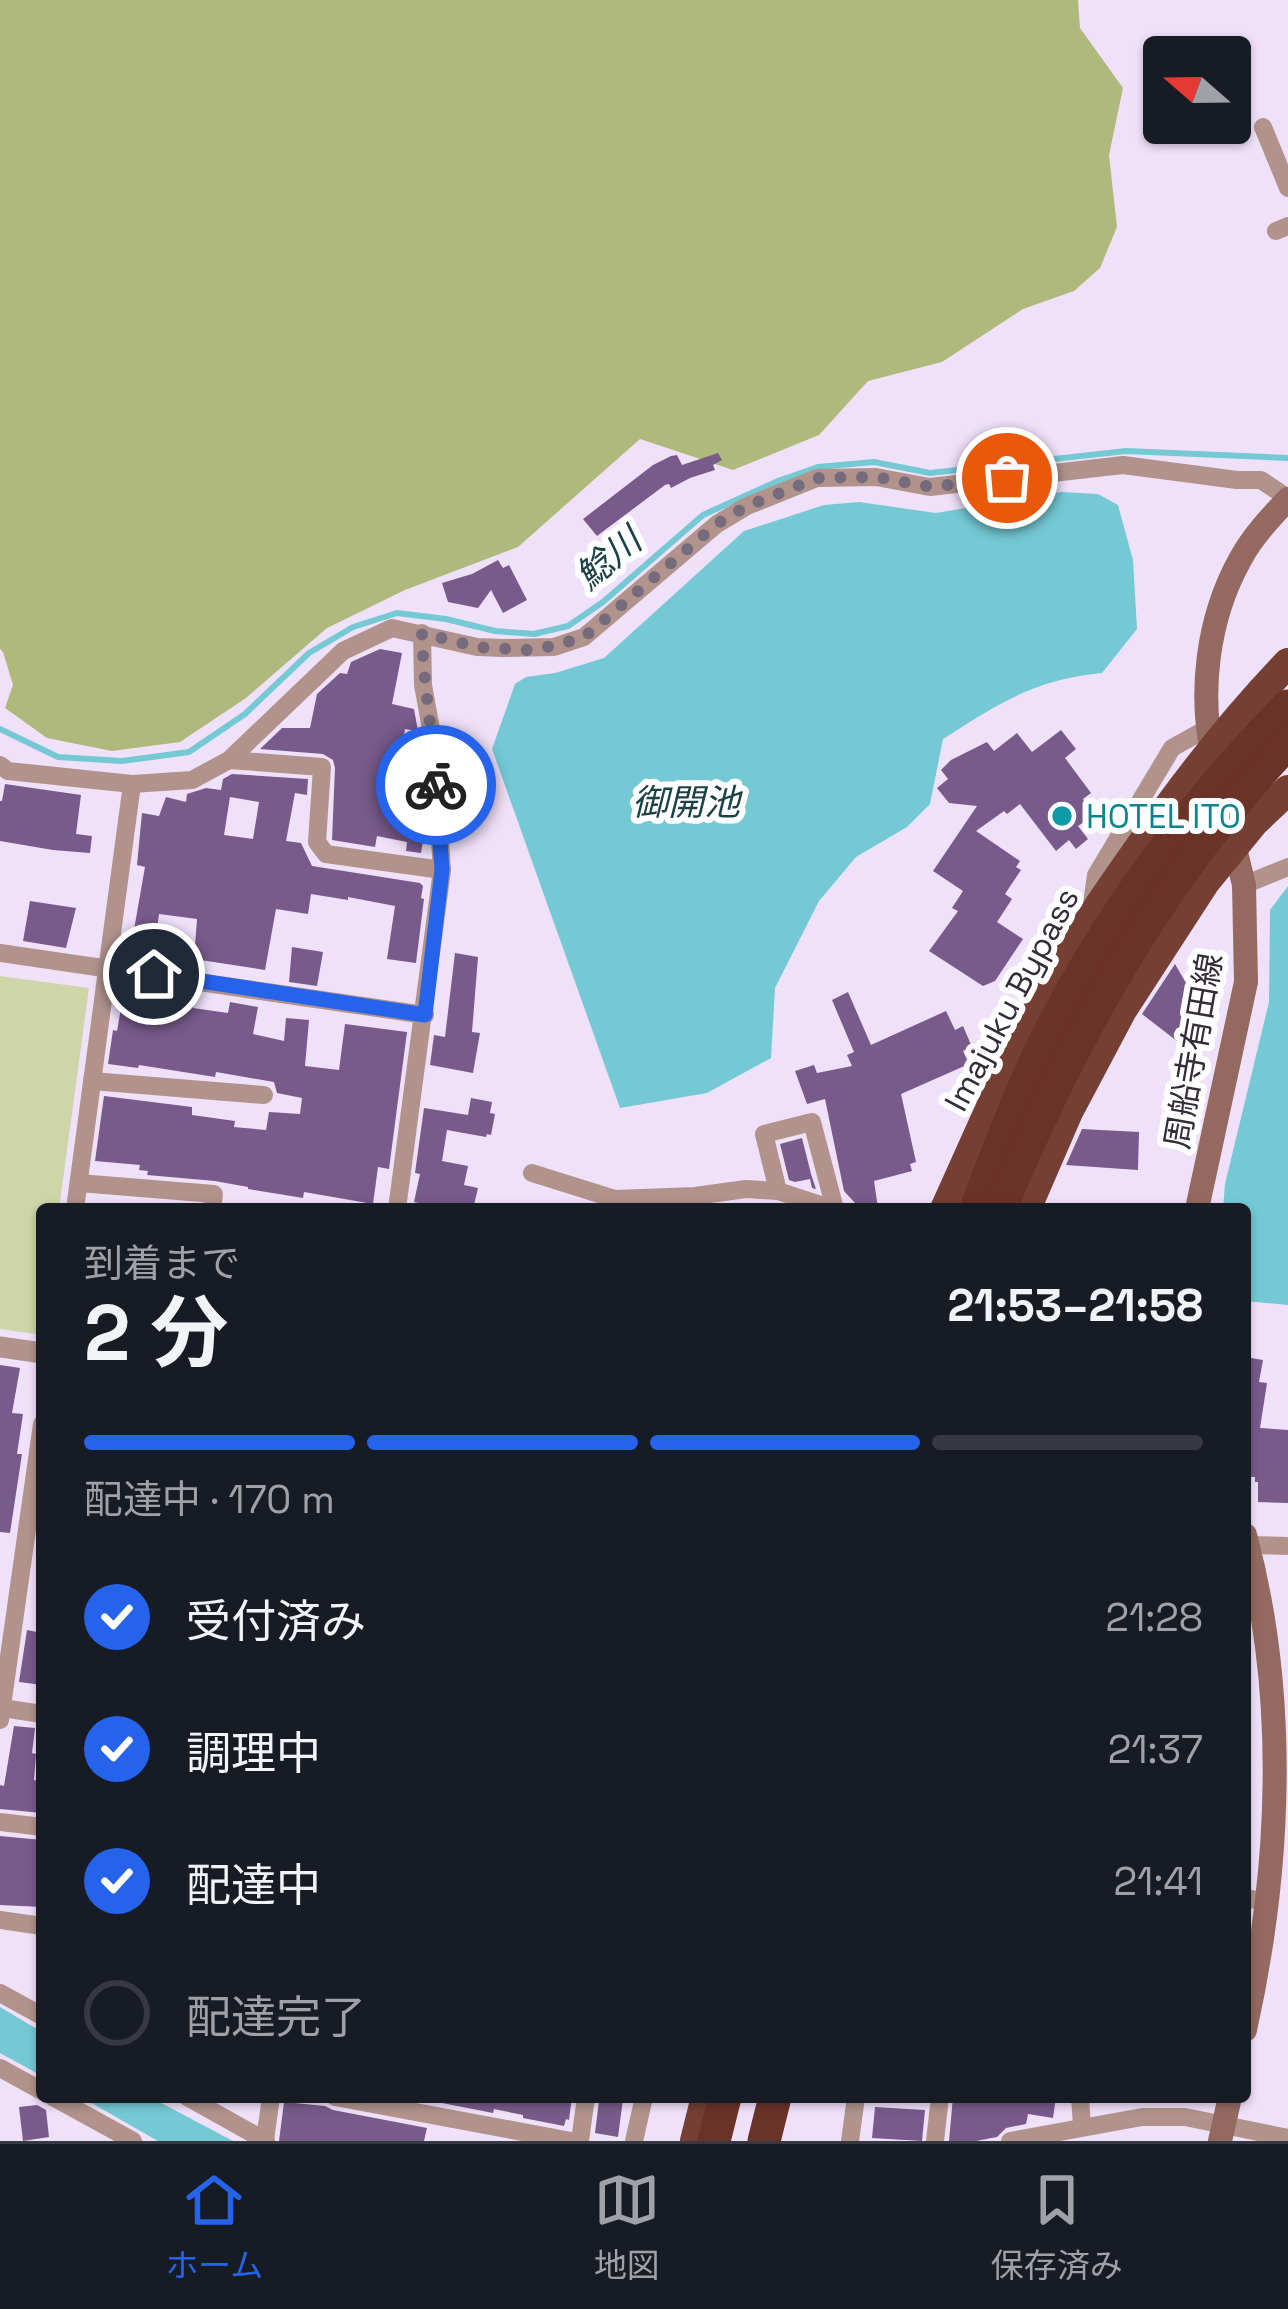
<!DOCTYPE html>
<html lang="ja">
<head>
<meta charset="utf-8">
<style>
	body { margin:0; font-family:"Space Grotesk","Noto Sans JP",sans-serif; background:#20242c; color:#f1f3f6; height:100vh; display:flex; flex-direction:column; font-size:45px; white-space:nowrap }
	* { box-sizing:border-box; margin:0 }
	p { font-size:39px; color:#9ea1a6 }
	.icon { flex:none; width:66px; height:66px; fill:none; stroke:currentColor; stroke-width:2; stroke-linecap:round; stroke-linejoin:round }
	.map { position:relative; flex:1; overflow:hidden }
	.details { position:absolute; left:36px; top:1203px; width:1215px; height:900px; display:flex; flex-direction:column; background:#171b24; border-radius:12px; box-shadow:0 3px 9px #0004 }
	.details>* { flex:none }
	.needle { width:78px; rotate:290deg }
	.controls { position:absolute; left:1143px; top:36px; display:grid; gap:24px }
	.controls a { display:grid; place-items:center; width:108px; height:108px; border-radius:12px; background:#171b24; box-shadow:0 3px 9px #0004; font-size:60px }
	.pin { position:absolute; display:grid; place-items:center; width:102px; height:102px; color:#fff; margin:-51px; border:6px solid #fff; border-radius:50%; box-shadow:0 3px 12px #0007 }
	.courier { position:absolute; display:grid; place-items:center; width:120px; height:120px; margin:-60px; border:9px solid #2563eb; border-radius:50%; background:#fff; color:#222; box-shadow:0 3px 15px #0007 }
	.summary em { font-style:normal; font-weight:700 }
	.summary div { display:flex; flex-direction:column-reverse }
	.summary { display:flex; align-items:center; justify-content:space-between; height:204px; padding:0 48px }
	h1 { font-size:78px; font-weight:700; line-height:90px }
	.bar { display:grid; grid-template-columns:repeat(4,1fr); gap:18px 12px; align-content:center; height:144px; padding:0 48px }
	.bar i { height:15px; border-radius:9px; background:#363941 }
	.bar .selected { background:#2563eb }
	.bar p { grid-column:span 4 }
	ol { padding:0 48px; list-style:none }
	li { display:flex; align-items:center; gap:36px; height:132px }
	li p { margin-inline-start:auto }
	li .icon { padding:12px; border-radius:50%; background:#2563eb; color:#fff; stroke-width:4 }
	li:last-child { color:#9ea1a6 }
	li i { width:66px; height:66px; border:6px solid #363941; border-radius:50% }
	.tabs { display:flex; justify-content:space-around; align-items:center; height:168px; border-top:3px solid #363941; background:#171b24; font-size:33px; color:#9ea1a6 }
	.tabs a { display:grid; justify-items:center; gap:6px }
	.tabs .selected { color:#2563eb }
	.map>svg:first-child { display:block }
	.green { fill:#cdd5a9 }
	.forest { fill:#afb97b }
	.water { fill:#74c9d4 }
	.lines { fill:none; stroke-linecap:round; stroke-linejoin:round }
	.stream { stroke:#74c9d4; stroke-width:6 }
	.building { fill:#785a8b; fill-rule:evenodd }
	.minor { stroke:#b1938c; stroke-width:18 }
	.tertiary { stroke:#b1938c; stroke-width:21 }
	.secondary { stroke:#946a60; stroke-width:24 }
	.trunk { stroke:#753f34; stroke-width:30 }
	.motorway { stroke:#6b3227; stroke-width:33 }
	.done { stroke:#766b7d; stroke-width:12; stroke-dasharray:0 21.6 }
	.route { stroke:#2563eb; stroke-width:15 }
	.culture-dot { fill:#0f9aa8; stroke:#fff; stroke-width:4.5 }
	.labels { text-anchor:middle; stroke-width:12; stroke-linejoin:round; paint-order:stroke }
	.culture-label { font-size:33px; fill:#0d838f; stroke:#fff; text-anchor:start }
	.street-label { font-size:33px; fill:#342c39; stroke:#fff }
	.water-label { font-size:36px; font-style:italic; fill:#1a4247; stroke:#fff }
</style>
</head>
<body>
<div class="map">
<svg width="1288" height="2141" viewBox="0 0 1288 2141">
	<rect width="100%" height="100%" fill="#f0e1fb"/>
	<path class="green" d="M0,976l89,12 -30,221h-17v126l-42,-6z"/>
	<path class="forest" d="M0,0h1078l2,28 43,60 -14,67 8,72 -17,41 -26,23 -51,18 -81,53 -74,19 -49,54 -86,35 -93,-31 -122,108 -113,43 -78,38 -81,70 -66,44 -68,9 -65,-13 -42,-30 8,-23 -10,-33 -3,-3z"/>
	<g class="water">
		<path d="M1061,492l37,2 20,11 15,55 4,69 -35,44c-66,6 -105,31 -159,66l-13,65 -23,23 -51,30 -37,44 -44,87 -4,70 -64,35 -87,15 -128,-359 23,-65 11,-7 29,-4 49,-15 140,-127 80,-26 35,-3 77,11z"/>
		<path d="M1288,886v419l-43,-4v-92h-22l2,-25 44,-182 1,-92z"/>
		<path d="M0,2007l42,25v44l-42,-23z"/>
		<path d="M81,2097h69l83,44h-75z"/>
	</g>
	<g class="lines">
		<path class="stream" d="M0,729l58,28 64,4 67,-9 56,-38 64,-61 44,-26 44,-14 49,6 49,12 39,3 34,-8 35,-24 100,-87 75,-34 40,-14 56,-5 56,11 196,-22 162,7"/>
	</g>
	<g class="building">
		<path d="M718,453l4,7 -9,5 2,5 -25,8 -19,10 -2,-4 -4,1 -68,51 -14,-17 70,-54 18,-9 6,-1 5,10z"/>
		<path d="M498,560l5,8 6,-3 18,35 -24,13 -12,-23 -13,18 -30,-6 -6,-19 30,-9z"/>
		<path d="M380,649l22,4 -10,51 22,5 4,22 -13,-2 -9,53 15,3 -1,4 6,1 -6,38 15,2 -4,23 -15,-2 1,-9 -30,-6 -2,11 -43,-7 3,-72 -2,-8 -10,-6 -63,-5 22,-21h28l7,-34 23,-21 7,1 4,-12z"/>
		<path d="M1061,730l15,19 -11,9 26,35 -8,6 9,10 -8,7 3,4 -9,6 10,13 -12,10 -7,-9 -13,11 -36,-47 -13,10 -3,-3 -28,20 44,30 -4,6 5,3 -16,24 7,5 -15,23 26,17 -28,42 -12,5 -54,-35 29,-40 -6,-3 11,-17 -30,-20 44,-65 -28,-3 -12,-15 11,-9 -7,-9 10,-10 36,-18 7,9 23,-18 15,19z"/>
		<path d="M232,774l76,5 -1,16 -12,-2 -9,48 15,2 11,23 108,17 3,3 -2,12 3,1 -8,64 -29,-4 8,-53 -47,-9v3l-37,-6 -3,20 -32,-5 -11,61 -71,-11 3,-40 -38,-5 -4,29h-3l-4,18 -19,-3 16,-91 -8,-2 5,-52 17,3 7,-19 20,5 1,-8 19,-6 15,2 2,-11zM230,797l29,5 -6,37 -29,-4z"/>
		<path d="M5,784l76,11 -5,39 16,2 -2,17 -37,-3 -53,-9v-40h2z"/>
		<path d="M30,901l46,7 -10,40 -43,-7z"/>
		<path d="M292,947l31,5 -6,34 -28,-4z"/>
		<path d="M455,953l23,4 -6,75 8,1 -7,40 -43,-8 4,-30 11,2z"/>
		<path d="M1175,964l22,38 -15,43 -40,-31z"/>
		<path d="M125,985l25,3 -1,6 29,5 1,-3 15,3 -1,9 35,5 2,-11 28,5 -5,27 31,7 2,-23 23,2 -4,46 34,4 6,-46 62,8 -18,137 -11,-2 -5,37 -69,-12 -1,6 -55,-9v-2l-33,-6 -68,-6 1,-4 -9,-1 1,-5 -45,-4 9,-65 88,11v8l43,6 -1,6 32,3 3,-18 31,2 2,-16 -25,-5 -3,-11 -58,-10 -1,5 -76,-12 -1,3 -30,-4 5,-34 4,1z"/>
		<path d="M848,992l23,53 75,-34 9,19 8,-4 9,21 -9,4 6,13 -68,30 15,68 -6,2 2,7 -38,10 4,27 -23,-5 -11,-12 -19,-92 -18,5 -12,-33 19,-6 3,8 35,-7 -5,-11 7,-3 -22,-52z"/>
		<path d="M471,1098l21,4 -2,11 5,1 -4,21 -4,-1 -1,3 -39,-7 -5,31 26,5 -4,19 14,3 -5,21h-27l-32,-7 6,-28 -5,-1 9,-65 44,7z"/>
		<path d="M1082,1129l57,3 -1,38 -72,-5z"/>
		<path d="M802,1138l9,36 5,15 -4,-1 -2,-9 -15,3 -6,-2 -9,-36z"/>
		<path d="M1245,1357l18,3 -4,22 8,1 -7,45 28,2v73l-30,-1v-20h-3v-5h-8l1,-60h-3z"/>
		<path d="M0,1365l20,3 -8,45 11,1 -6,40h5l-12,79 -10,-1z"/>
		<path d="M27,1630l15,3v52l-23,-3z"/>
		<path d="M14,1726l21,2 -3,25 4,1 -2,26 8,2v31l-42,-4v-24l4,1z"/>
		<path d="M0,1836l42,4v67l-42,-2z"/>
		<path d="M438,2097h134l-3,23 -3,-1 -2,7 -41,-8v-3l-29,-6 -1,4 -56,-11z"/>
		<path d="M607,2097l16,2 -5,38 -23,-4 4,-32 7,1z"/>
		<path d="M953,2097h103l-3,21 -25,-4 -2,10 -20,4 -9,9 -21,4h-27z"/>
		<path d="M284,2102l41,4 8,4 94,18 -3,13h-145z"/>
		<path d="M37,2105l9,5 3,27 -26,4 -4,-34z"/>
		<path d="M875,2107l50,3 -3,31 -50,-3z"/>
	</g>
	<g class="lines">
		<g class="minor">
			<path d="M1263,127l25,61"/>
			<path d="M1276,231l12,-5"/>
			<path d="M229,760l93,7 -5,75 9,12 116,16"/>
			<path d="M0,765l8,6 124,13 60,-4 37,-20 114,-109 49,-23 85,19 26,1 51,-1 30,-10 133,-113 30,-18 70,-28 59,-1 54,10 193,-22 114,15h24l27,18"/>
			<path d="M1244,885l44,-18"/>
			<path d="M1091,911l5,-36 76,-127 34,-19"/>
			<path d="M0,953l425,62"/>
			<path d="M92,1081l172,14"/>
			<path d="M532,1173l83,26 80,-3 51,-7 32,2 55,18"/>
			<path d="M79,1183l135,11 -2,15"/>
			<path d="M778,1191l-14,-57 48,-12 23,87"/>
			<path d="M75,1209l57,-425"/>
			<path d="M397,1209l45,-339 -9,-130 -10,-55 -1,-52"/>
			<path d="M1249,1545l39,1"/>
			<path d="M2,1708l40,6"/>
			<path d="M0,1720l42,-296"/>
			<path d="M0,1822l42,5"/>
			<path d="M1245,1898l24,4"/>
			<path d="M0,1920l42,6"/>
			<path d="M0,1993l42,23"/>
			<path d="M0,2068l42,23"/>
			<path d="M53,2097l80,44"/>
			<path d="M187,2097l79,44"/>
			<path d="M335,2097l236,44"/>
			<path d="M1080,2097l2,29"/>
			<path d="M265,2140l6,-43"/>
			<path d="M580,2141l6,-44"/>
			<path d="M634,2141l10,-44"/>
			<path d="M850,2141l6,-44"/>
			<path d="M935,2141l5,-44"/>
			<path d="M1010,2141l132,-24h43l103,21"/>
		</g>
		<path class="tertiary" d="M0,1347l42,6"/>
		<g class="secondary">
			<path d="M1214,761c-16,-66 -7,-143 27,-203 12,-22 30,-41 47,-59"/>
			<path d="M1197,1209l49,-227 -2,-97 -12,-49"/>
			<path d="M1245,1535c43,159 36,333 0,495"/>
			<path d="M1220,2141l10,-44"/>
		</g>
		<g class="trunk">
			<path d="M945,1209c38,-83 73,-168 119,-247 23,-40 49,-77 75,-114 46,-66 94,-128 149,-185"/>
			<path d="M1026,1209l42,-97 54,-102 83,-128 49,-60 34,-32"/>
			<path d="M695,2141l11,-44"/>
		</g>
		<g class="motorway">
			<path d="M976,1209c20,-54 41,-109 66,-161 62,-127 148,-242 246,-342"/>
			<path d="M1000,1209c71,-170 160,-332 288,-466"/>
			<path d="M714,2141l11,-44"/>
			<path d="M764,2141l11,-44"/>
		</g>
	</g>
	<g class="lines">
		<path class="done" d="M436,785c-3,-51 -13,-101 -14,-152l55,14 49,3 28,-4 30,-9 133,-113 30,-18 71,-28 58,-1 55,10 76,-9"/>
		<path class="route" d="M154,974l271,41 17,-145 -6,-85"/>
	</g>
	<circle class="culture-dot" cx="1062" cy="816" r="12"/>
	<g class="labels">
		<g class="culture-label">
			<text x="1086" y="828">HOTEL ITO</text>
		</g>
		<g class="street-label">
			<text transform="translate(1011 999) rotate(-62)" y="12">Imajuku Bypass</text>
			<text transform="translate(1193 1051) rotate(-80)" y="12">周船寺有田線</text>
		</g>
		<g class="water-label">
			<text transform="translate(608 558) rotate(-40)" y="13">鯰川</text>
			<text x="686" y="815">御開池</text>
		</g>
	</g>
</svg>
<div class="controls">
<a><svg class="needle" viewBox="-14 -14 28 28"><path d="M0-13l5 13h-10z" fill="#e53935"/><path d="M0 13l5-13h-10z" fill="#9ea1a6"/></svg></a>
</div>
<div class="pin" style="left:1007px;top:478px;background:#ea580c"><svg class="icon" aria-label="bag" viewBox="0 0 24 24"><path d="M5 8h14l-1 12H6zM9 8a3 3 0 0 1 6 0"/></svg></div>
<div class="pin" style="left:154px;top:974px;background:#1f2937"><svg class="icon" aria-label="home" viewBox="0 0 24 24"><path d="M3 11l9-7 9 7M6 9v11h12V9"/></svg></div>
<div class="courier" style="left:436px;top:785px"><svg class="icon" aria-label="bike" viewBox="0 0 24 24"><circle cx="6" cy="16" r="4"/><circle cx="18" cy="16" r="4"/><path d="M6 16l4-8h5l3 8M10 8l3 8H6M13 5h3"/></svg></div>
<section class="details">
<div class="summary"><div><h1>2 分</h1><p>到着まで</p></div><em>21:53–21:58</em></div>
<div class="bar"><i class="selected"></i><i class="selected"></i><i class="selected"></i><i></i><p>配達中 · 170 m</p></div>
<ol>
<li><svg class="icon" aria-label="check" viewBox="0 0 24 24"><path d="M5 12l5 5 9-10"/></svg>受付済み<p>21:28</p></li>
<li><svg class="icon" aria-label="check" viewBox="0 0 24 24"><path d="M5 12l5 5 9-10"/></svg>調理中<p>21:37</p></li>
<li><svg class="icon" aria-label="check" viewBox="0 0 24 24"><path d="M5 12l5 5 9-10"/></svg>配達中<p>21:41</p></li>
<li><i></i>配達完了</li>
</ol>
</section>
</div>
<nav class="tabs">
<a class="selected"><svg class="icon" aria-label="home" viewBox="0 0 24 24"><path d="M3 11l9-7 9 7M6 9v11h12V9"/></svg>ホーム</a>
<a><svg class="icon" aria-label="map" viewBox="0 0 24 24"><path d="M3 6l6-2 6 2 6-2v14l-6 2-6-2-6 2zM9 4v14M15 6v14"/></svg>地図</a>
<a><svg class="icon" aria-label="saved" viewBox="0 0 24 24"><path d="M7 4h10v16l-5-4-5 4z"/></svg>保存済み</a>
</nav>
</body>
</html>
